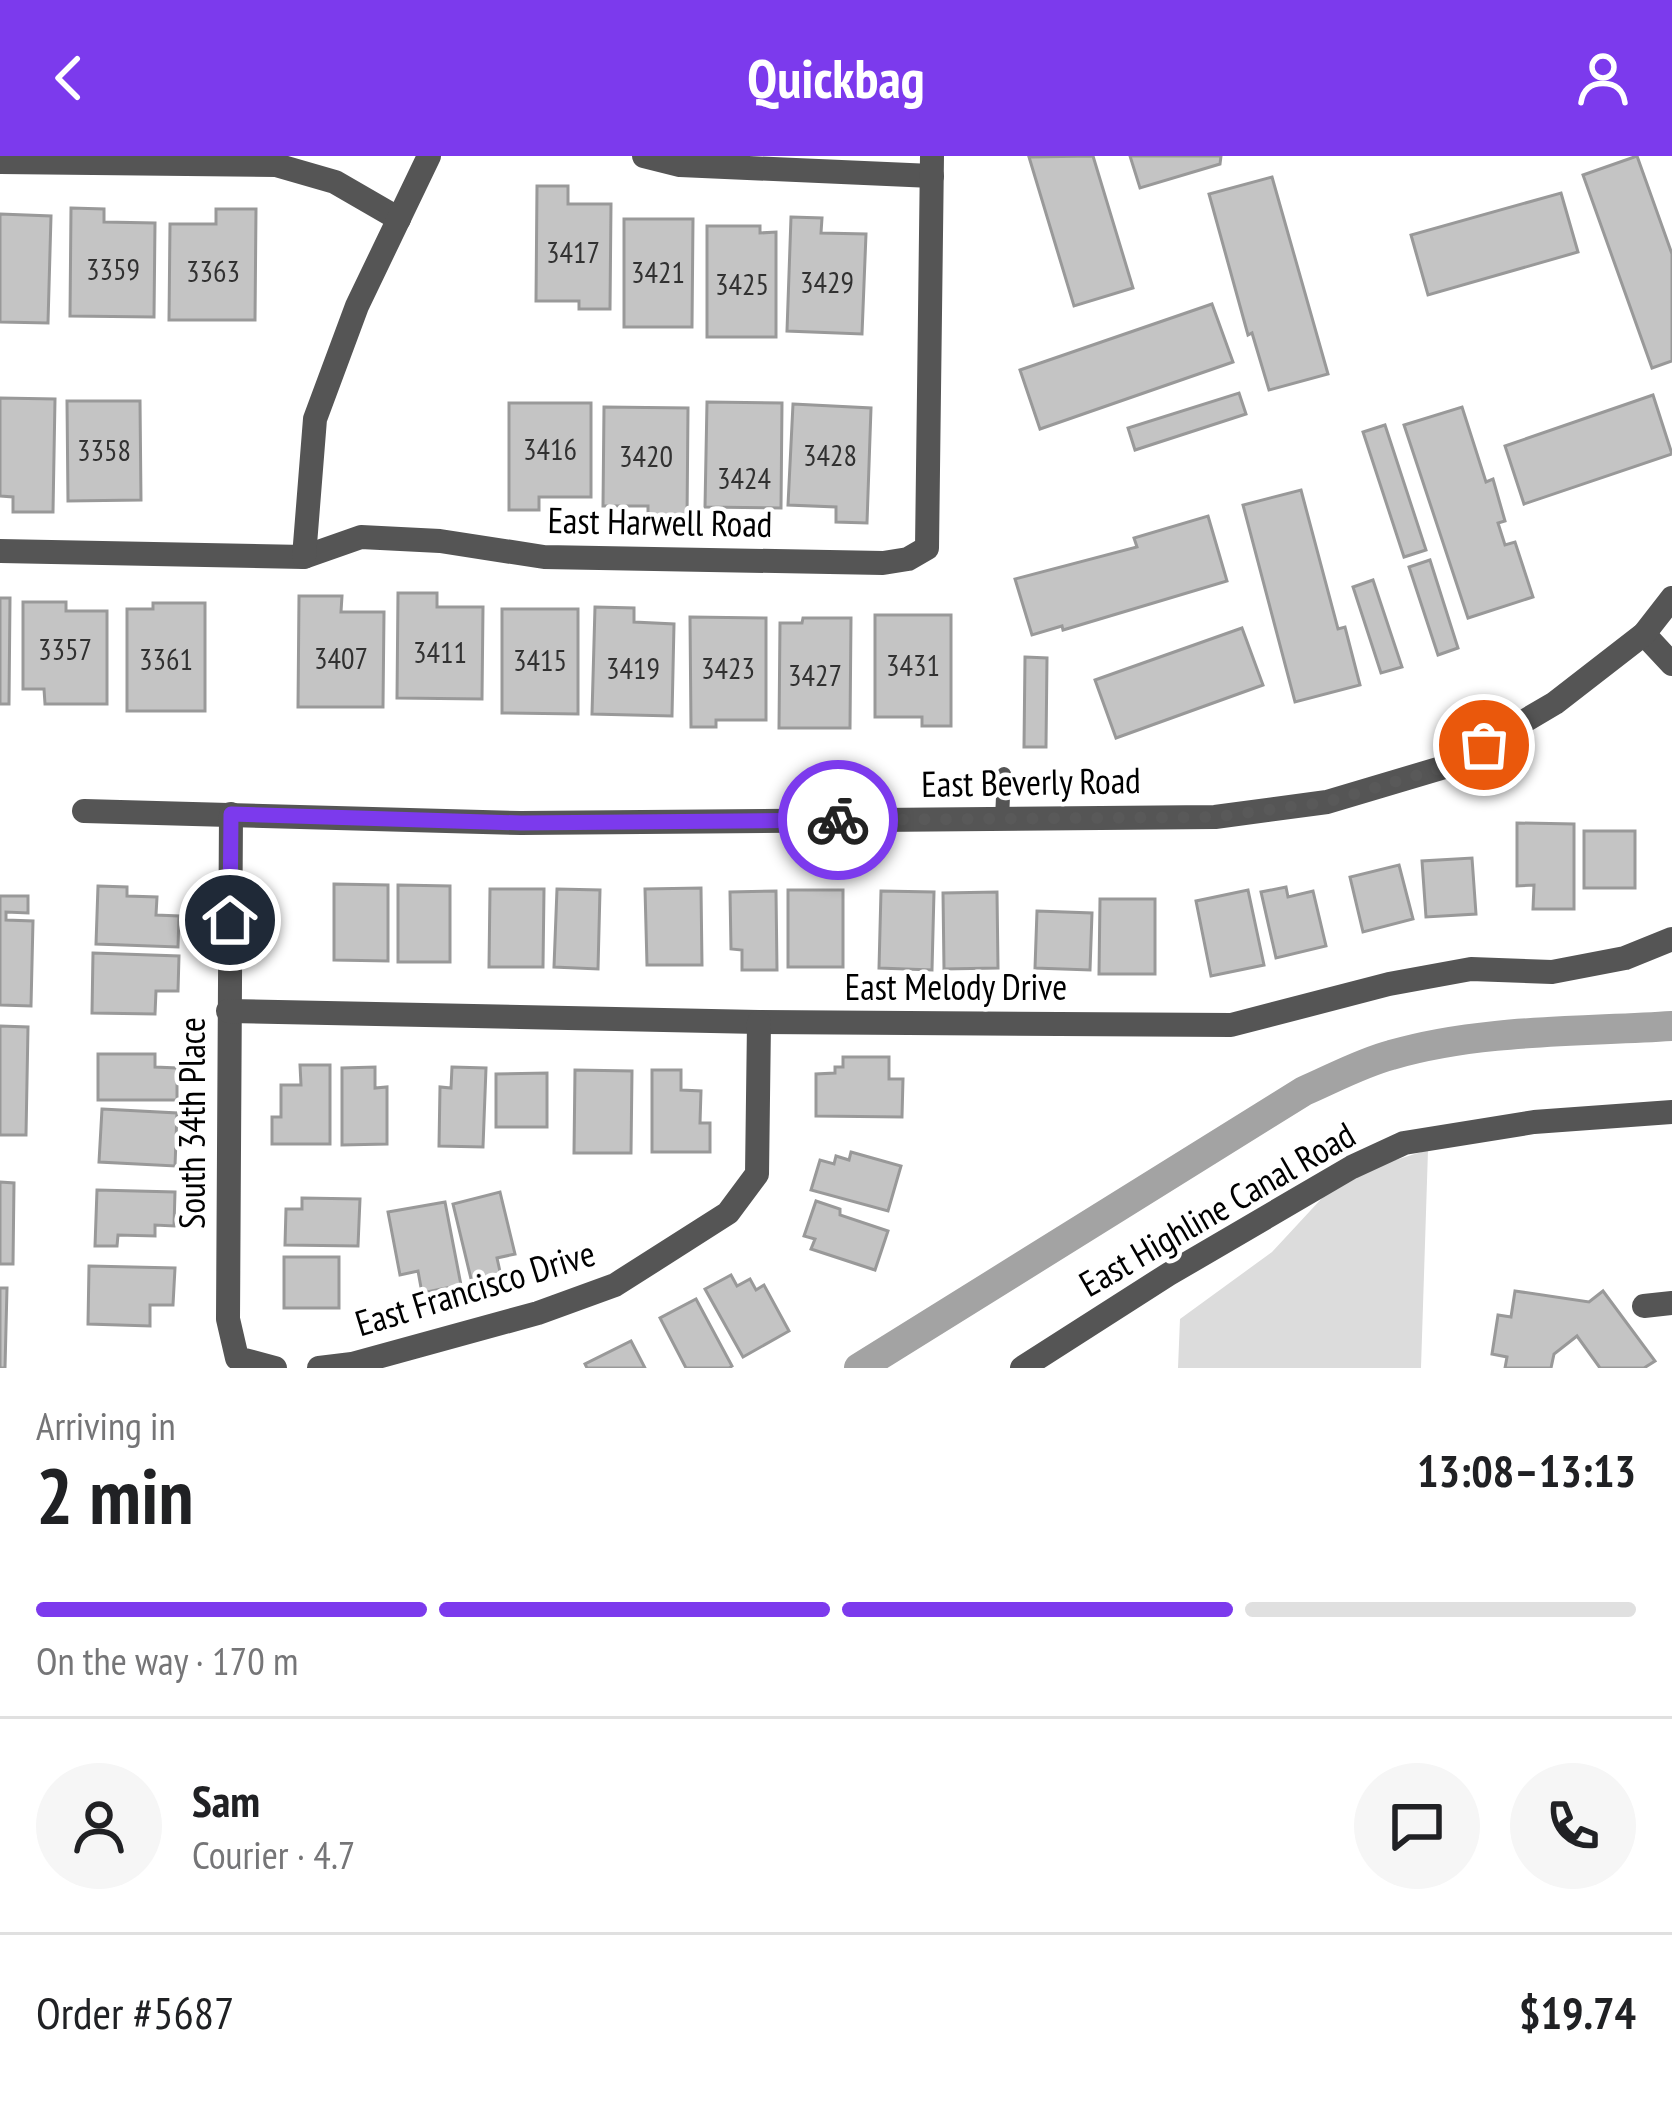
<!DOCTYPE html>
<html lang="en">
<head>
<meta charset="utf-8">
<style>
	body { margin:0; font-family:"PT Sans Narrow",sans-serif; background:#f6f6f6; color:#202124; height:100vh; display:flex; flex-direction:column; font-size:45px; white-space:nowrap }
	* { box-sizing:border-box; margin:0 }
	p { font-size:39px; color:#757577 }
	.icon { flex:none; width:66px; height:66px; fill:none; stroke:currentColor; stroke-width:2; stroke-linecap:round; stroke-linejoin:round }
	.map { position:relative; height:1212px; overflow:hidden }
	.drawer { display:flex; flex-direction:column; background:#fff; flex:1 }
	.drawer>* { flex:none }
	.pin { position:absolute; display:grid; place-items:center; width:102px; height:102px; color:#fff; margin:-51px; border:6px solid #fff; border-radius:50%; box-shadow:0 3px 12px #0007 }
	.courier { position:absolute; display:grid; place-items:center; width:120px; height:120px; margin:-60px; border:9px solid #7c3aed; border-radius:50%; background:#fff; color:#222; box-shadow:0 3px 15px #0007 }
	.overview em { font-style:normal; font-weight:700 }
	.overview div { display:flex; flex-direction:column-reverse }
	.overview { display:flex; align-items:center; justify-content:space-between; height:204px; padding:0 36px }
	h1 { font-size:78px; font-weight:700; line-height:90px }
	.bar { display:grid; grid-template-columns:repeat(4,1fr); gap:18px 12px; align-content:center; height:144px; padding:0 36px }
	.bar i { height:15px; border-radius:9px; background:#e0e0e0 }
	.bar .selected { background:#7c3aed }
	.bar p { grid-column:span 4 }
	.line { display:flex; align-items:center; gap:30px; padding:0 36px; border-top:3px solid #e0e0e0 }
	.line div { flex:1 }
	.round { display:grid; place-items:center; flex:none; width:126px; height:126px; border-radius:63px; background:#f6f6f6 }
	header { display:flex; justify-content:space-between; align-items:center; height:156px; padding:0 36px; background:#7c3aed; color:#fff; font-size:54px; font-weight:700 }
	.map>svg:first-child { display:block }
	.green { fill:#dcdcdc }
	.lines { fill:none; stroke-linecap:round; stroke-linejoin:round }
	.canal { stroke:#a3a3a3; stroke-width:30 }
	.building { fill:#c4c4c4; stroke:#999; stroke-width:3 }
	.lane { stroke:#555; stroke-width:14 }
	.street { stroke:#555; stroke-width:24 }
	.done { stroke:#595959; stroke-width:12; stroke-dasharray:0 21.6 }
	.route { stroke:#7c3aed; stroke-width:15 }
	.labels { text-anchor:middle; stroke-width:9; stroke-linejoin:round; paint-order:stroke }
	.number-label { font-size:30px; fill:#313131 }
	.street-label { font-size:36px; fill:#000; stroke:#fff }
</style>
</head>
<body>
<header><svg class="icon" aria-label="back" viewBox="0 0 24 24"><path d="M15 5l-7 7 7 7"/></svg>Quickbag<svg class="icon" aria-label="person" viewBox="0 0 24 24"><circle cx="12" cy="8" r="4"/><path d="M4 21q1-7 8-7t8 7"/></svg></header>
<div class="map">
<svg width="1672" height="1212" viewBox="0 0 1672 1212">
	<rect width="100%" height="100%" fill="#fff"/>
	<path class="green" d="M1428,994l-7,218h-243l2,-49 92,-67 51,-55 56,-32z"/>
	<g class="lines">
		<path class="canal" d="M859,1212l445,-277c28,-12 57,-28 87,-36 89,-26 189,-23 281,-29"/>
	</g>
	<g class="building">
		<path d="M1093,0l40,132 -59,18 -45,-149z"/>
		<path d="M1130,0h91l-1,8 -80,24z"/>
		<path d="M1637,0l35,98v107l-20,7 -69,-193z"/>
		<path d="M1272,21l56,197 -59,16 -17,-57 -4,2 -39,-141z"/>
		<path d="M537,30h31v18h43l-1,105h-31v-8h-43z"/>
		<path d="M1561,37l17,59 -150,43 -17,-60z"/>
		<path d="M71,52l33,1v13l51,1 -1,94 -84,-1z"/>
		<path d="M216,53h40l-1,111h-86l1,-96h46z"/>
		<path d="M0,58l51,2 -3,107 -48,-1z"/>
		<path d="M791,61l31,1 -1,15 45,1 -4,100 -75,-3z"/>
		<path d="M624,63h69l-1,108h-68z"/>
		<path d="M707,70h53v7l16,-1v105h-69z"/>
		<path d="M1212,148l21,58 -193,67 -20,-59z"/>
		<path d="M1239,237l7,21 -111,36 -7,-22z"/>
		<path d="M1653,239l19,59 -148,50 -19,-58z"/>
		<path d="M0,242l55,1 -2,113h-40v-15l-13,-1z"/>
		<path d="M67,245h73l1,99 -73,1z"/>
		<path d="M707,246l75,1 -1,105 -76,-1z"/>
		<path d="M509,247h82v94h-52v13h-30z"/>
		<path d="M793,248l78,4 -4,115 -31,-1v-15l-48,-2z"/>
		<path d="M604,251l84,1 -1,113 -39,-1v-14h-45z"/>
		<path d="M1462,251l24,75 7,-3 12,42 -7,2 7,22 10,-3 18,55 -65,21 -64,-193z"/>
		<path d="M1385,269l41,125 -22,7 -41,-125z"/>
		<path d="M1301,334l37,139 7,-2 15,58 -65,17 -52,-197z"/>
		<path d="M1208,360l19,65 -164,49 -1,-4 -30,9 -17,-56 122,-32 -3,-9z"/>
		<path d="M1430,404l28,88 -20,7 -29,-88z"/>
		<path d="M1373,424l29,87 -21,6 -28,-86z"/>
		<path d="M398,437h39v14h46l-1,92 -85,-1z"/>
		<path d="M299,440h43l-1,16h43l-1,95h-85z"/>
		<path d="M0,442h10l-1,106h-9z"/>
		<path d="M23,446h43v9h41v93h-62l-1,-15h-21z"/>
		<path d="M153,447h52v108h-78v-102h26z"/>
		<path d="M595,451l39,1v14l40,2 -2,92 -80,-2z"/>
		<path d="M502,453h76v105l-76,-1z"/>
		<path d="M875,459h76v111h-29v-9h-47z"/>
		<path d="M690,461l76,1v102h-50v7h-25z"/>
		<path d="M803,462h48l-1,110h-71l1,-105h22z"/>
		<path d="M1242,472l21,57 -147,53 -21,-58z"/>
		<path d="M1025,501l22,1 -1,89h-22z"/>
		<path d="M1517,667l57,1v85h-41l1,-24 -17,1z"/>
		<rect x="1584" y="675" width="51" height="57"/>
		<path d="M1472,702l4,56 -50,3 -4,-56z"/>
		<path d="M1399,709l14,54 -50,13 -13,-55z"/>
		<path d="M334,728l54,1v76l-54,-1z"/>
		<path d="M398,729l52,1v76h-52z"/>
		<path d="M98,730l29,1v9l30,1 -1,18 23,1 -1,31 -82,-3z"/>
		<path d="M1286,731l2,10 25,-6 13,55 -50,12 -15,-66z"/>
		<path d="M701,732l1,77h-55l-2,-76z"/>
		<path d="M490,733h54l-1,78h-54z"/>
		<path d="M557,733l43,1 -2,79 -44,-2z"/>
		<rect x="788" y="734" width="55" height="77"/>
		<path d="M1248,734l16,75 -53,11 -15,-75z"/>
		<path d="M776,735l1,79h-35v-20l-11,-1 -1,-57z"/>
		<path d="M881,735l53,1 -2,78 -53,-2z"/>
		<path d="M997,736l1,76 -54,1 -1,-76z"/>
		<path d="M0,740h28v17l-22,-1v8l27,1 -2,85 -31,-1z"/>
		<path d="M1100,743h55v75h-56z"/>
		<path d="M1037,755l55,2 -2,57 -55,-2z"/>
		<path d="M93,797l86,3 -1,35h-22l-1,23 -63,-1z"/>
		<path d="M0,870l28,1 -2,108h-26z"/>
		<path d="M98,898h57v13l22,1v32h-79z"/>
		<path d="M843,901h46v22h14l-1,38 -86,-1v-42l19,-1v-6h8z"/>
		<path d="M300,909h30v79h-58v-27h9v-32h20z"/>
		<path d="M375,911v21l12,-1v57l-45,1v-77z"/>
		<path d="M452,911l34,1 -3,79 -44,-1 1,-59 11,1z"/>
		<path d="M575,914l57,1 -1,82h-57z"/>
		<path d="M652,914h29v20l20,1 -1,32h10v29h-58z"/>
		<path d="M547,917v54h-51v-53z"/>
		<path d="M102,953l75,4 -2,53 -76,-4z"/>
		<path d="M851,996l50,14 -13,45 -77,-21 9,-30 14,4 2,-8 13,4z"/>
		<path d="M0,1026l14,1 -1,81h-13z"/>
		<path d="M97,1034l78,2 -1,34 -19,-1v11l-37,-1 -1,11h-22z"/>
		<path d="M500,1036l15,62 -18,4 4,18 -29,7 -19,-79z"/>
		<path d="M302,1042l58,1 -2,47 -73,-1 1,-36h16z"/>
		<path d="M816,1045l24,8v6l48,16 -13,39 -64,-21 4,-10 -11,-3z"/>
		<path d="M445,1046l16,83 -39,8 -4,-22 -18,4 -12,-63z"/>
		<rect x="284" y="1101" width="55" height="51"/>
		<path d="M89,1110l86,2 -2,37h-23v21l-62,-2z"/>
		<path d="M731,1119l6,11 13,-7 6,11 8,-5 25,46 -46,26 -38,-68z"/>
		<path d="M0,1132h7l-2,80h-5z"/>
		<path d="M1515,1135l74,11 14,-11 52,70 -11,7h-44l-23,-32 -23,18 -3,14h-46l2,-11 -15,-3 6,-39 13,2z"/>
		<path d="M696,1143l36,67 -3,2h-43l-26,-50z"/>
		<path d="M631,1185l14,27h-58l-2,-4z"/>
	</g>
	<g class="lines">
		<path class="lane" d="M1002,663l2,-45"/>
		<g class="street">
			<path d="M644,0l36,9 252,11"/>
			<path d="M0,6l276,3 59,17 64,37"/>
			<path d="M0,395l304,6 57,-20 79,4 104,16 339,6 25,-4 19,-11 5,-392"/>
			<path d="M304,401l11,-138 42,-113 72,-150"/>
			<path d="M1644,478l28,30"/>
			<path d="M84,655l437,12 694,-6 112,-15 121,-36 107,-63 89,-69 28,-36"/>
			<path d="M231,658l-3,505 9,39 38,10"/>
			<path d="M228,855l531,11 472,3 158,-41 82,-15 81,3 73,-14 47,-19"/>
			<path d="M1644,1150l28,-3"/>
			<path d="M319,1212l33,-4 186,-51 77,-28 113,-72 29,-39 2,-152"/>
			<path d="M1022,1212l147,-94 183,-107 52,-24 130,-21 138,-10"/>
		</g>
	</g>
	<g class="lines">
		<path class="done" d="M838,664l377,-3 112,-15 121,-36 36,-21"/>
		<path class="route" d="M230,764l1,-106 290,9 317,-3"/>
	</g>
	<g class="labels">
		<g class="number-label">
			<text x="573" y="107">3417</text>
			<text x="113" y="124">3359</text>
			<text x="213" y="126">3363</text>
			<text x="658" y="127">3421</text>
			<text x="827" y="137">3429</text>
			<text x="742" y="139">3425</text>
			<text x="550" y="304">3416</text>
			<text x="104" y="305">3358</text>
			<text x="830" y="310">3428</text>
			<text x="646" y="311">3420</text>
			<text x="744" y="333">3424</text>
			<text x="65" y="504">3357</text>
			<text x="440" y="507">3411</text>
			<text x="341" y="513">3407</text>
			<text x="166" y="514">3361</text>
			<text x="540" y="515">3415</text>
			<text x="913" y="520">3431</text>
			<text x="633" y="523">3419</text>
			<text x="728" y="523">3423</text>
			<text x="815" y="530">3427</text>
		</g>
		<g class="street-label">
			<text transform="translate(660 366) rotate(1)" y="13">East Harwell Road</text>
			<text transform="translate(1031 626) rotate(-1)" y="13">East Beverly Road</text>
			<text x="956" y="844">East Melody Drive</text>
			<text transform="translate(192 967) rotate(-90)" y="13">South 34th Place</text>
			<text transform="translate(1217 1053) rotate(-30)" y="13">East Highline Canal Road</text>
			<text transform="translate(475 1132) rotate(-17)" y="13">East Francisco Drive</text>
		</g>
	</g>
</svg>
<div class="pin" style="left:1484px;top:589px;background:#ea580c"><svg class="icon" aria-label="bag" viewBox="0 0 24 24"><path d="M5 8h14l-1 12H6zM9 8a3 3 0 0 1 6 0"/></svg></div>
<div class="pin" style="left:230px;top:764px;background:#1f2937"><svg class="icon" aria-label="home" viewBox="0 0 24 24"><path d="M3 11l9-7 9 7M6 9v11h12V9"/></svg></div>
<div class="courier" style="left:838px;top:664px"><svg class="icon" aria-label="bike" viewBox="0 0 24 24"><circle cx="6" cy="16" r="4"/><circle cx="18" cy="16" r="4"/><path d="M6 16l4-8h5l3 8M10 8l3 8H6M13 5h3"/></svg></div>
</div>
<section class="drawer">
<div class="overview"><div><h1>2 min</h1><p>Arriving in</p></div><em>13:08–13:13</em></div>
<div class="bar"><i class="selected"></i><i class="selected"></i><i class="selected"></i><i></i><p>On the way · 170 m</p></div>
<div class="line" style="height:216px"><a class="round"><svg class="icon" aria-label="person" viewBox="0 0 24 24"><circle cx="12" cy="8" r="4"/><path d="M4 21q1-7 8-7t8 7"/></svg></a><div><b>Sam</b><p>Courier · 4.7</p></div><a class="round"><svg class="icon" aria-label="chat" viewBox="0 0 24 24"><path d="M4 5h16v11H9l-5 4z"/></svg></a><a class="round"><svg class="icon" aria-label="phone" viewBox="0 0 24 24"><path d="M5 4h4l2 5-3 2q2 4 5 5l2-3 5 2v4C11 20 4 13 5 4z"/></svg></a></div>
<div class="line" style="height:156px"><div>Order #5687</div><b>$19.74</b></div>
</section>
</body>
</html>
